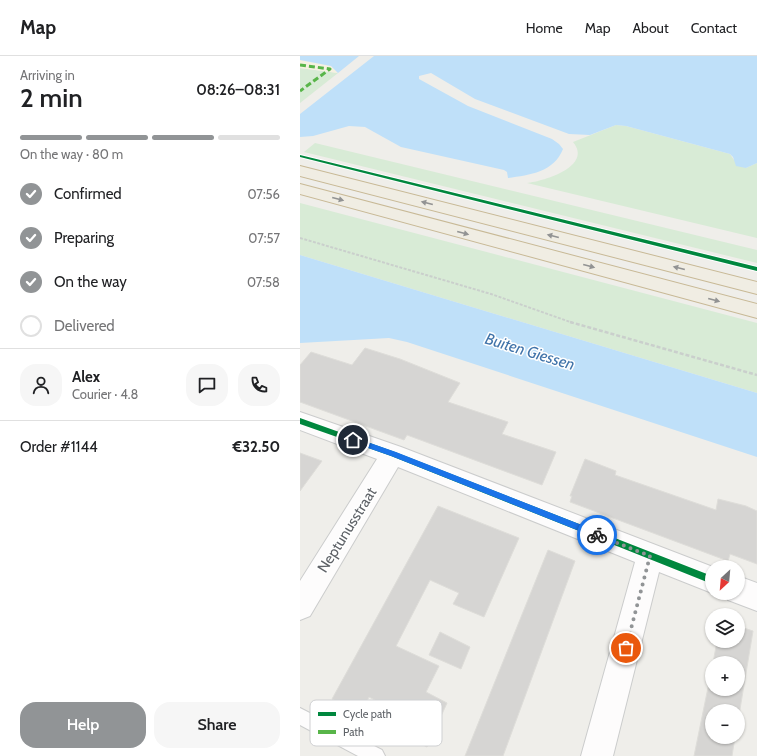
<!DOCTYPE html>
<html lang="en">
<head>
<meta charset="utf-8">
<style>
	body { margin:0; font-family:Cabin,sans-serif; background:#f6f6f6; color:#202124; height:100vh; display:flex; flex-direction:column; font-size:15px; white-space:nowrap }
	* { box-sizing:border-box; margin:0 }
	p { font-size:13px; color:#757577 }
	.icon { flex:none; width:22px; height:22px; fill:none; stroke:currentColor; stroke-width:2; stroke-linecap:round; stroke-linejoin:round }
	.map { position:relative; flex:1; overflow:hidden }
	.side { display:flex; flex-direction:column; background:#fff; width:300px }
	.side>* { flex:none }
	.needle { width:26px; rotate:206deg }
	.fabs { position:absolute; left:405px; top:504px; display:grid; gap:8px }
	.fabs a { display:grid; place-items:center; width:40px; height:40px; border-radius:50%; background:#fff; box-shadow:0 1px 3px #0004; font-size:20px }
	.pin { position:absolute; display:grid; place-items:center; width:34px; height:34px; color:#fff; margin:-17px; border:2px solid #fff; border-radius:50%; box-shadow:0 1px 4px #0007 }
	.courier { position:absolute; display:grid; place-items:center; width:40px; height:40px; margin:-20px; border:3px solid #1a73e8; border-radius:50%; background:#fff; color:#222; box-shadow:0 1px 5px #0007 }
	.headline em { font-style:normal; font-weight:600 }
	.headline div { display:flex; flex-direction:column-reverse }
	.headline { display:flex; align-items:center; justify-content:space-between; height:68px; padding:0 20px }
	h1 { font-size:26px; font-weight:600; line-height:30px }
	.bar { display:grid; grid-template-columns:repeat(4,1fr); gap:6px 4px; align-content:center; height:48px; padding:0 20px }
	.bar i { height:5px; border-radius:3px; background:#e0e0e0 }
	.bar .current { background:#919496 }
	.bar p { grid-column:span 4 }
	.line { display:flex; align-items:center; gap:10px; padding:0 20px; border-top:1px solid #e0e0e0 }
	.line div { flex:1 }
	.round { display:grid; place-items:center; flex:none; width:42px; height:42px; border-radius:16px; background:#f6f6f6 }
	ol { padding:0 20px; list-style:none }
	li { display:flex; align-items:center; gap:12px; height:44px }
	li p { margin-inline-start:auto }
	li .icon { padding:4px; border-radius:50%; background:#919496; color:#fff; stroke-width:4 }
	li:last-child { color:#757577 }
	li i { width:22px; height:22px; border:2px solid #e0e0e0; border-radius:50% }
	.button { display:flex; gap:8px; margin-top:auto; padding:8px 20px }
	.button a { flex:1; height:46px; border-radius:16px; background:#919496; color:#fff; font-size:16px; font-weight:600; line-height:46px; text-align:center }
	.button a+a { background:#f6f6f6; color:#202124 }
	header { display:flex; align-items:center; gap:24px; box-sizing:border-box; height:56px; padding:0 20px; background:#fff; border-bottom:1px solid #e0e0e0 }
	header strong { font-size:19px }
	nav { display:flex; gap:22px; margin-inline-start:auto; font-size:14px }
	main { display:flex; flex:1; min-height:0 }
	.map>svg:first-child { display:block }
	.green { fill:#d8ebd6 }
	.sand { fill:#f6f1e1 }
	.water { fill:#bfe0f9 }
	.building { fill:#d6d5d3; stroke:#deddd9 }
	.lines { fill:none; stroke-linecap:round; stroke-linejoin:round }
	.lane-casing { stroke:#cbcccc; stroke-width:2 }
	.street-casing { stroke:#cbcccc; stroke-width:2 }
	.highway-casing { stroke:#c8b996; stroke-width:2 }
	.path-far1 { stroke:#cacfcc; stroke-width:2; stroke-dasharray:3 1.5; stroke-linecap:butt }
	.path { stroke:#cacfcc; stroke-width:2.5; stroke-dasharray:4 2; stroke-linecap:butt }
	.lane { fill:#fdfcfc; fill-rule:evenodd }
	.street { fill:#fdfcfc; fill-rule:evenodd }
	.highway { fill:#f0ede3; fill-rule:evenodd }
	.quiet { stroke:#58b549; stroke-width:3; stroke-dasharray:6 3; stroke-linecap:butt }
	.cycleway-casing { stroke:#fff; stroke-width:2 }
	.cycleway { fill:#00873e; fill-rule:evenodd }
	.oneway { fill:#929393 }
	.route { fill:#1a73e8 }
	.done { stroke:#919496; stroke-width:4; stroke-dasharray:0 7.2 }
	.labels { text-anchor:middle; stroke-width:3; stroke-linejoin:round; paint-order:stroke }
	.street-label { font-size:15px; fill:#5f6368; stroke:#fff }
	.water-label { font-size:16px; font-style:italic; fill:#4174aa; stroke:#fff }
	.key { fill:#fff; stroke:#cfd0d2; stroke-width:1 }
	.key-label { font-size:11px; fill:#5f6368 }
</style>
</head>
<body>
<header>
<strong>Map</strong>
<nav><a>Home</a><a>Map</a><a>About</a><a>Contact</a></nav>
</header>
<main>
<section class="side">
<div class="headline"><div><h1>2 min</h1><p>Arriving in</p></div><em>08:26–08:31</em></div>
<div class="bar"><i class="current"></i><i class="current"></i><i class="current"></i><i></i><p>On the way · 80 m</p></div>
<ol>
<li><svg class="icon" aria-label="check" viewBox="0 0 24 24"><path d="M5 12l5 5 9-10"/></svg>Confirmed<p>07:56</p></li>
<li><svg class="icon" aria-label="check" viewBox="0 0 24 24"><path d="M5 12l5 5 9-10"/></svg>Preparing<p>07:57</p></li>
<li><svg class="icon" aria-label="check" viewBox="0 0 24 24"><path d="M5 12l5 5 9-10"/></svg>On the way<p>07:58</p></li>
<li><i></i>Delivered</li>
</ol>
<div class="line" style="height:72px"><a class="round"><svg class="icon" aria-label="person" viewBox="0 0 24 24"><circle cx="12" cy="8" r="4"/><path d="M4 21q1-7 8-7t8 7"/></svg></a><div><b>Alex</b><p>Courier · 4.8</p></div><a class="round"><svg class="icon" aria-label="chat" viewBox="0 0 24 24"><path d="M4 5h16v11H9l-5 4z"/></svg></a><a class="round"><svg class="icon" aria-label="phone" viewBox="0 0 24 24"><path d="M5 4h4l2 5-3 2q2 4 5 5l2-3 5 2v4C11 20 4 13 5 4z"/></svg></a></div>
<div class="line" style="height:52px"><div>Order #1144</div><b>€32.50</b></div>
<div class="button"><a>Help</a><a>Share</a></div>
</section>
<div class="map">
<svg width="457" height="700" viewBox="0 0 457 700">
	<rect width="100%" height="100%" fill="#efeeea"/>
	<g class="green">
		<path d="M0,12l38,5 -38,30z"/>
		<path d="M316,69l10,1 104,28 4,6 12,8 11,-5v75l-230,-55c18,-2 66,-17 46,-41z"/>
		<path d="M15,87l442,107v13l-453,-111z"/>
		<path d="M0,147l457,120v70l-457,-138z"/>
	</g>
	<path class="sand" d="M0,4l31,6 7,7 -38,-5z"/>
	<g class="water">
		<path d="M0,0h59l-21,17 -7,-7 -31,-6z"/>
		<path d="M74,0h383v107l-11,5 -10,-2 -3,-9 -3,-3 -104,-28 -10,-1 -26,10 -21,-1 -94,-35 -44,-26 -12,3v3l49,27 84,33 7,5 4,5c-9,23 -33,26 -55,29l-1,-6 -3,-2 -103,-23 -36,-20 -16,-1 -36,10 -13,1v-23z"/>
		<path d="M0,199l457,138v64l-350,-115 -18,-4 -89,5z"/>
	</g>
	<g class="building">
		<path d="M65,292l35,11 60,24 -12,19 60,20 -6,12 54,18 -14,33 -135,-50 -3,5 -104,-38v-37l11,-13 41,13z"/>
		<path d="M0,397l22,8 -22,30z"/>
		<path d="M285,403l31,12 -1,4 101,35 2,-11 28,7 11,5v53l-27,-10 -2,7 -158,-59 2,-6h-2z"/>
		<path d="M138,450l81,32 -35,79 -31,-13 6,-11 -29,-13 -34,66 43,20 -13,26 21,11 -20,44 -33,-17 8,-16 -33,-17 -8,16 -29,-14z"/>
		<path d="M248,494l27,11 -72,195h-38z"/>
		<path d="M438,570l15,5 -15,90v-10h-26v26h23l-3,19h-38l18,-88v21h26v-26h-25l4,-22h21z"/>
		<path d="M140,576l30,15 -9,22 -32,-14z"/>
	</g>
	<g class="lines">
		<g class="lane-casing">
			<path id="lane" d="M0,652l82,42 3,6h-27l-58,-31z"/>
		</g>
		<g class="street-casing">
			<g id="street">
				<path d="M0,356l101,35 312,120 -1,26 -53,-21 -46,184h-32l54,-194 -237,-95 -88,149 -10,4v-39l77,-122 -77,-29z"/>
				<path d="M438,520l19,7v28l-29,-11 -2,-7h12z"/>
			</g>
		</g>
		<g class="highway-casing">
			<g id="highway">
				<path d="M0,110l457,116v12l-457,-118z"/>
				<path d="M0,128l457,120v14l-457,-124z"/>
			</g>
		</g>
		<path class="path-far1" d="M0,182l191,56 82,29"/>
		<path class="path" d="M270,266l187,53"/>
		<use href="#lane" class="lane"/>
		<use href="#street" class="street"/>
		<use href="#highway" class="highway"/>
		<path class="quiet" d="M0,9l30,4 -30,22"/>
		<g class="cycleway-casing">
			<g id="cycleway">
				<path d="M0,99l457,112v4l-457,-114z"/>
				<path d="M0,362l95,34 317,124v8l-321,-128 -91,-32z"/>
			</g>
		</g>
		<use href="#cycleway" class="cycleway"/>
	</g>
	<defs><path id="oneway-solid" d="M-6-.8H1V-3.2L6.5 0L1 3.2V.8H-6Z"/></defs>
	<g class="oneway">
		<use href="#oneway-solid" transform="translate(38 143) rotate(15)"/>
		<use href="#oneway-solid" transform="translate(127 147) rotate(-166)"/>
		<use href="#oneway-solid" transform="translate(163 177) rotate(15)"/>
		<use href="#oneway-solid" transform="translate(253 180) rotate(-166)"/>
		<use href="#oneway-solid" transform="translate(289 210) rotate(15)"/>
		<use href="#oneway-solid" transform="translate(379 212) rotate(-166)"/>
		<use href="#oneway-solid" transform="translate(414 244) rotate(15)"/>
	</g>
	<path class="route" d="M53,381l43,15 201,79 4,4 -4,3 -206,-82 -40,-14 -1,-2z"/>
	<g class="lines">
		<path class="done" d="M297,479l53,21 -24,92"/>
	</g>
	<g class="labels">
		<g class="street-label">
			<text transform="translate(47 474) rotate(-58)" y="5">Neptunusstraat</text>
		</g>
		<g class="water-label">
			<text transform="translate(230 295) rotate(17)" y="6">Buiten Giessen</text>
		</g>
	</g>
	<rect x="10" y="644" width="132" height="46" rx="6" class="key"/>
	<rect x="18" y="656" width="18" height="4" fill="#00873e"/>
	<rect x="18" y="674" width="18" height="4" fill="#58b549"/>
	<g class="key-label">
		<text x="43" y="662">Cycle path</text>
		<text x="43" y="680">Path</text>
	</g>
</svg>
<div class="fabs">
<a><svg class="needle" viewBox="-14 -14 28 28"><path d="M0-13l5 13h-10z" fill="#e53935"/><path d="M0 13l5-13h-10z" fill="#757577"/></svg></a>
<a><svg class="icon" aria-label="layers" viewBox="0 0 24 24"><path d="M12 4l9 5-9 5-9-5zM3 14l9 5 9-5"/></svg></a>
<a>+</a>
<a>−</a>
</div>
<div class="pin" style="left:326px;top:592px;background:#ea580c"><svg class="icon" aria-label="bag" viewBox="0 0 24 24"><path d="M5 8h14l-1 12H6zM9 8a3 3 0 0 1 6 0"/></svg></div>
<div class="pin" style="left:53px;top:384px;background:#1f2937"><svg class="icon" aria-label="home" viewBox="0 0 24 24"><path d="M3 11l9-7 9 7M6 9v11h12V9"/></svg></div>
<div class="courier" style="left:297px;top:479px"><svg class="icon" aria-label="bike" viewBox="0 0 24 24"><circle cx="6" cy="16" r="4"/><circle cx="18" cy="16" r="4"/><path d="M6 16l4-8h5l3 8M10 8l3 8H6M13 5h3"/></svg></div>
</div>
</main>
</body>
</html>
